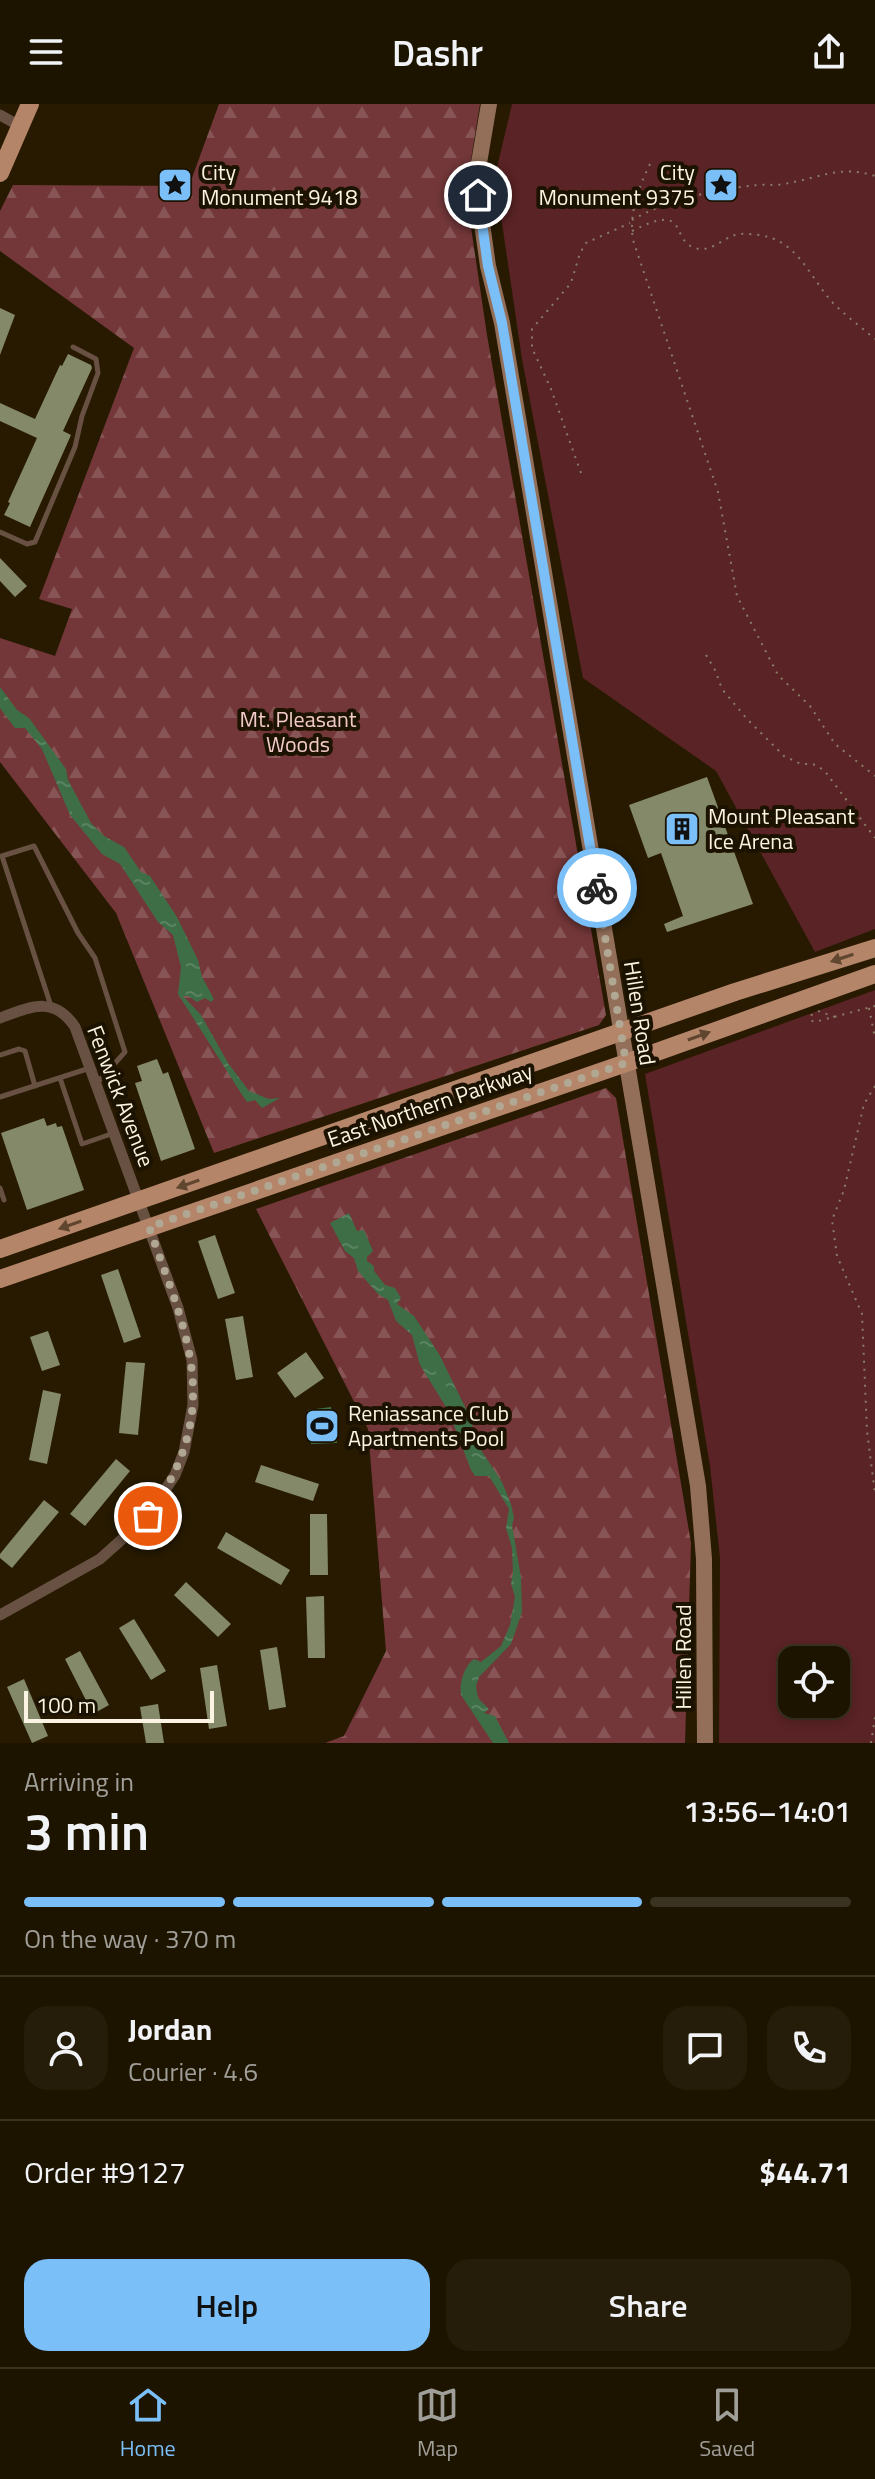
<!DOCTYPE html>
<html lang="en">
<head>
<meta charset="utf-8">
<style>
	body { margin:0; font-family:"Titillium Web",sans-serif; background:#251d0a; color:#f1f3f6; height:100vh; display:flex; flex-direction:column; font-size:30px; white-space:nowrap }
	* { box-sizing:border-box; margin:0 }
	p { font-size:26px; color:#a09e99 }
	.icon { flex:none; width:44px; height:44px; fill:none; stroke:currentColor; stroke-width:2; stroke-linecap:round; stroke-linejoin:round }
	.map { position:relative; height:1639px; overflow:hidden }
	.drawer { display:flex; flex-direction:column; background:#1d1400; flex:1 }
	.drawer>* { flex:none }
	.fabs { position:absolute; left:778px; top:1542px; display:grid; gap:16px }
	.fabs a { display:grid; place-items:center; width:72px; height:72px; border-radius:16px; background:#1d1400; box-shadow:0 4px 12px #0003,0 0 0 2px #3b3322; font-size:40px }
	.scale { position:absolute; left:24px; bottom:20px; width:190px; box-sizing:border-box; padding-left:8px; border:4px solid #fcf4e3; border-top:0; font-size:22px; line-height:28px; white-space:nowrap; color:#fcf4e3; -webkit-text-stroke:6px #1c1200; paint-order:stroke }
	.pin { position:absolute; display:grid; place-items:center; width:68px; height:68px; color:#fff; margin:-34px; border:4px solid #fff; border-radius:50%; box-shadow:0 2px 8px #0007 }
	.courier { position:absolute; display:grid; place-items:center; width:80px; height:80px; margin:-40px; border:6px solid #7abff8; border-radius:50%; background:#fff; color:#222; box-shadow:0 2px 10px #0007 }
	.overview em { font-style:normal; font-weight:600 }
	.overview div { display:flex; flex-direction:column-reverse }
	.overview { display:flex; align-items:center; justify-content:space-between; height:136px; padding:0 24px }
	h1 { font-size:52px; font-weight:600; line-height:60px }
	.bar { display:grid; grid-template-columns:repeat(4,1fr); gap:12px 8px; align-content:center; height:96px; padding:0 24px }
	.bar i { height:10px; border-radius:6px; background:#3b3322 }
	.bar .current { background:#7abff8 }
	.bar p { grid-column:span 4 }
	.line { display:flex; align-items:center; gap:20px; padding:0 24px; border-top:2px solid #3b3322 }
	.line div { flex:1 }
	.round { display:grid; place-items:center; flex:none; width:84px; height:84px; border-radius:24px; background:#251d0a }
	.primary-button { display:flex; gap:16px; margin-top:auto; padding:16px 24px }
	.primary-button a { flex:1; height:92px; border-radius:24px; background:#7abff8; color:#111; font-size:32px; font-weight:600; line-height:92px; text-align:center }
	.primary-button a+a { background:#251d0a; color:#f1f3f6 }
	header { display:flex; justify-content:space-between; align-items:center; height:104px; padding:0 24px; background:#1d1400; font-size:36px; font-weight:600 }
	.tab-bar { display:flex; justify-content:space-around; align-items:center; height:112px; border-top:2px solid #3b3322; background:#1d1400; font-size:22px; color:#a09e99 }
	.tab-bar a { display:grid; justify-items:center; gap:4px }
	.tab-bar .current { color:#7abff8 }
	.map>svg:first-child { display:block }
	.green { fill:#5a2325; fill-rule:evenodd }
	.forest { fill:url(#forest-firs) }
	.water { fill:url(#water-ripples) }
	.building { fill:#848a69 }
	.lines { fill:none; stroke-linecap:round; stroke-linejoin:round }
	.path { stroke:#887d67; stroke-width:2; stroke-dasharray:2 6; stroke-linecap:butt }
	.lane { stroke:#685143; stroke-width:5 }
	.street { stroke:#685143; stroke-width:11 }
	.secondary { stroke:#936f59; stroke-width:16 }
	.primary { stroke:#b58569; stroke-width:18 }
	.oneway { fill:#61462f }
	.done { stroke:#b1a894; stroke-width:8; stroke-dasharray:0 14.4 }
	.route { stroke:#7abff8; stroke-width:10 }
	.labels { text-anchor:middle; stroke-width:8; stroke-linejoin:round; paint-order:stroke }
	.poi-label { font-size:22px; fill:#fcf4e3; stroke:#1c1200; text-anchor:start }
	.park-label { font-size:22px; fill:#f2cac9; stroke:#1c1200 }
	.street-label { font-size:22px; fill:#fcf4e3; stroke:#1c1200 }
</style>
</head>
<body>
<header><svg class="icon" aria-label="menu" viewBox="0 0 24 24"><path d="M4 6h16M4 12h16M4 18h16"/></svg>Dashr<svg class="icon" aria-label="share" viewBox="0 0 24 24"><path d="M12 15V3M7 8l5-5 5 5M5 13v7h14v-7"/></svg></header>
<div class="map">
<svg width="875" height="1639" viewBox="0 0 875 1639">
	<defs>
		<pattern id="forest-firs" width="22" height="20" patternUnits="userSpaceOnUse" patternTransform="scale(2)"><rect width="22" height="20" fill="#733739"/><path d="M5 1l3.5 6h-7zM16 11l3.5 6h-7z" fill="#885556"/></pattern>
		<pattern id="water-ripples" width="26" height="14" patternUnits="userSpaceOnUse" patternTransform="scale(2)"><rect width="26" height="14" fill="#3d6e46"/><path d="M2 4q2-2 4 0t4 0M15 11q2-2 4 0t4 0" fill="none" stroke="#5a8361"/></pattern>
	</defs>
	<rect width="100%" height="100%" fill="#271a00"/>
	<g class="green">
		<path d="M512,0h363v825l-60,23 -99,-181 -133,-93 -61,-319 -27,-183z"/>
		<path d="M875,886v753h-156l1,-185 -10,-92 -65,-392zM792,1556h44v44h-44z"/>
	</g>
	<g class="forest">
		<path d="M219,0h261l-12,74 1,36 18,121 119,680 -7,10 -385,128 -98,-240 -116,-151v-124l55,18 17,-47 -33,-10 95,-251 -134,-97v-40l13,-26 176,1z"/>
		<path d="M606,984l10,10 75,445 -6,200h-360l19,-7 42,-85 -18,-222 -112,-220z"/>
	</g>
	<g class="water">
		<path d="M0,583l17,23 12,8 37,51 2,11 23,43 13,13 20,11 17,25 9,4 27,41 21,43 4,17 12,22 -3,3 -6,-4 -8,4 -9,-6h-5l18,19 27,48 21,28 20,8 11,-1 -18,10 -7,-8 -8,2 -8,-12 -61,-96 3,-27 -8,-32 -15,-13 -38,-58 -18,-10 -32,-39 -28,-66 -17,-21h-10l-15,-20z"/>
		<path d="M349,1109l8,18 7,-1 9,21 -6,6v4l7,5v5l11,14 10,3 6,10 -4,6 17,12 25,38 34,69 -2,8 2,7 29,44 9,22 3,14 -2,7 9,53 1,34 -11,32 -32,33 -3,9 2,12 11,11 -5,4 11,3 14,27h-16l-32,-48c-2,-11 3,-29 13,-36l7,3 20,-16 9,-21 5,-28 -4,-14 2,-10 -1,-25 -6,-20 3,-19 -20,-33h-14l-4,-6 -22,-58 -29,-47 -8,-30 -16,-14 -8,-21 -10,-6 -20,-23 -4,-13 -9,-7 -15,-28z"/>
		<path d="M331,1303l6,36 -26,1 -3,-34z"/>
	</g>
	<g class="building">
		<path d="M0,204l15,7 -15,40z"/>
		<path d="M68,250l23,11 1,3 -29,63 8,4 -41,92 -26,-12 6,-12 -2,-1 29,-64 -37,-17v-18l35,16 25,-54 2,1z"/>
		<path d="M0,454l27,28 -12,11 -15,-16z"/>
		<path d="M707,673l46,127 -86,28 -3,-8 19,-8 -22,-63 -13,5 -19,-53z"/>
		<path d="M157,955l6,15 5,-2 27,77 -34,12 -26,-78 7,-2 -5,-15z"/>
		<path d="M44,1014l3,8 9,-3 1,4 5,-1 22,64 -57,20 -26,-77z"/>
		<path d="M215,1131l20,58 -17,6 -20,-58z"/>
		<path d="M118,1165l23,68 -17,6 -23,-68z"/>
		<path d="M243,1212l10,61 -17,3 -11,-61z"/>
		<path d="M48,1227l12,34 -18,6 -12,-34z"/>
		<path d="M306,1248l18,26 -29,20 -18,-25z"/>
		<path d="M126,1258l19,1 -7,72 -19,-2z"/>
		<path d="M43,1286l18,4 -14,70 -18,-4z"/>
		<path d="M116,1355l14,12 -45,55 -15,-12z"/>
		<path d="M261,1361l58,19 -6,17 -58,-19z"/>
		<path d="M44,1396l15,12 -47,56 -12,-10v-4z"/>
		<path d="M310,1410h17l1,61h-18z"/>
		<path d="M226,1428l64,38 -9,15 -64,-37z"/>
		<path d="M186,1478l45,42 -13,13 -44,-42z"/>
		<path d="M324,1492l1,62h-17l-2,-61z"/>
		<path d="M134,1515l32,52 -15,9 -32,-52z"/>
		<path d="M277,1543l9,60 -17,3 -9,-60z"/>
		<path d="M80,1547l29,54 -16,9 -28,-55z"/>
		<path d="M217,1561l10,61 -18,3 -9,-61z"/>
		<path d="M24,1575l24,57 -16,7 -25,-56z"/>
		<path d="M158,1600l6,39h-18l-6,-36z"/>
	</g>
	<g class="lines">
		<g class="path">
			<path d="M650,60c-12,25 -21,48 -17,76l85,252 19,104 41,79 32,31 25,38 40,32"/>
			<path d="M632,116c37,-21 85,-31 126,-35 9,-1 17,1 25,-1 34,-5 57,-20 92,-8"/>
			<path d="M632,127c59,-30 37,9 63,17 15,5 27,-9 40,-13 7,-2 16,-1 24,0 39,5 51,43 74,68 13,13 28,24 42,36"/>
			<path d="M581,369l-30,-84 -19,-41v-19l39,-46 9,-30 6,-10 44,-20"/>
			<path d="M706,551l9,15 7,19 25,30 37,37 17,8h12l11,6 51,68"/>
			<path d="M869,904l6,30"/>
			<path d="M818,907l17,6"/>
			<path d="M812,910l-2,6 5,2 60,-16"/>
			<path d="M875,982l-11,18 -20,86 -12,30 5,36 25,58 5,117 8,63"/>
			<path d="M871,1639l4,-26"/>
		</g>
		<g class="lane">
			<path d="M0,428l27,12 8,-2 40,-95 7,-31 16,-43 -2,-14 -23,-12"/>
			<path d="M51,902l-49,-150 32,-10 44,87 17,25 30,94 -27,30"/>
			<path d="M0,951l19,-6 6,2 10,35"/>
			<path d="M60,974l22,66 32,-11"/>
			<path d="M0,993l90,-29"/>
			<path d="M0,1084l4,12"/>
		</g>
		<g class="street">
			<path d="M0,11l20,11"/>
			<path d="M0,914c30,-11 54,-23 75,9l103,281 14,52 1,45 -9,47 -9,23 -27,41 -48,43 -100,56"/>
		</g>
		<path class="secondary" d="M489,0l-11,65v26l10,71 14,57 196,1163 6,73 1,184"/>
		<g class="primary">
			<path d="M0,69l30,-69"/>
			<path d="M0,1145l735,-257 140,-44"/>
			<path d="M0,1175l626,-216 249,-89"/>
		</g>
	</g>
	<defs><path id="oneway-solid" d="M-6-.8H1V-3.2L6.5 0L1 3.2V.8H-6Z" transform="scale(2)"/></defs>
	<g class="oneway">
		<use href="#oneway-solid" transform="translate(842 854) rotate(162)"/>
		<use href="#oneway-solid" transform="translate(699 932) rotate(-20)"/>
		<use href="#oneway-solid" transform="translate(188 1080) rotate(161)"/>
		<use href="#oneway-solid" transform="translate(70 1121) rotate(161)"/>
	</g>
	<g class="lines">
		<path class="done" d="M148,1412c77,-107 40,-178 1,-289l477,-164 -29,-175"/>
		<path class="route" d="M478,91l10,71 14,57 95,565"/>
	</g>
	<defs>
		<g id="sight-square" transform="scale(1.8)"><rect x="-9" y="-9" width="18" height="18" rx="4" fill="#7abff8" stroke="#1c1200"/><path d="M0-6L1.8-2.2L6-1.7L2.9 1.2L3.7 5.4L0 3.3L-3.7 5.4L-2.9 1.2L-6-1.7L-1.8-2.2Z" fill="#111"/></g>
		<g id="building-square" transform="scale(1.8)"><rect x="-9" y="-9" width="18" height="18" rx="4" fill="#7abff8" stroke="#1c1200"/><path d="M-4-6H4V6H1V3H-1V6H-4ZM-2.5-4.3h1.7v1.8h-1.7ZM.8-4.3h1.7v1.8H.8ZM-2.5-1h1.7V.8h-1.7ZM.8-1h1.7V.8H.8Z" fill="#111"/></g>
		<g id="stadium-square" transform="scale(1.8)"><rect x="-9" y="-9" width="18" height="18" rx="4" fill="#7abff8" stroke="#1c1200"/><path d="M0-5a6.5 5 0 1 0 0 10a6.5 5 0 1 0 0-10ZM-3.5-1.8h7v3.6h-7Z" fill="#111"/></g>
	</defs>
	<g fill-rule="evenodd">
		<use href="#sight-square" x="175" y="81"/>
		<use href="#sight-square" x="721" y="81"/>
		<use href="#building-square" x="682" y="725"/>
		<use href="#stadium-square" x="322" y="1322"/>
	</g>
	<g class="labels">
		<g class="poi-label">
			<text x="201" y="76">City<tspan x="201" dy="25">Monument 9418</tspan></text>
			<text x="695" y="76" text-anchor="end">City<tspan x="695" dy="25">Monument 9375</tspan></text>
			<text x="708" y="720">Mount Pleasant<tspan x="708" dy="25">Ice Arena</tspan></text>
			<text x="348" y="1317">Reniassance Club<tspan x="348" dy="25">Apartments Pool</tspan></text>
		</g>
		<g class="park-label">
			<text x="298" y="623">Mt. Pleasant<tspan x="298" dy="25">Woods</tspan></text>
		</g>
		<g class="street-label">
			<text transform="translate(640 909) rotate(81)" y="8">Hillen Road</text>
			<text transform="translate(121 992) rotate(69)" y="8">Fenwick Avenue</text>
			<text transform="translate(430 1001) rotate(-19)" y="8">East Northern Parkway</text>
			<text transform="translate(683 1553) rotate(-90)" y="8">Hillen Road</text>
		</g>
	</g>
</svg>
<div class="fabs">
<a><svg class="icon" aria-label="locate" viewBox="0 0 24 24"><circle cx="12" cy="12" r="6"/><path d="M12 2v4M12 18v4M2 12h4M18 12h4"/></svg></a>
</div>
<div class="scale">100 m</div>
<div class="pin" style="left:148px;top:1412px;background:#ea580c"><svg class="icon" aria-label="bag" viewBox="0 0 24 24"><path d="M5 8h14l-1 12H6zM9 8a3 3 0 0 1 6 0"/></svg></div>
<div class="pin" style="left:478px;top:91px;background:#1f2937"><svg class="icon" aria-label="home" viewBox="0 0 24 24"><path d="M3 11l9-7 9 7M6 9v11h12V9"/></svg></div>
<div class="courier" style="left:597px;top:784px"><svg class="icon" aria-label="bike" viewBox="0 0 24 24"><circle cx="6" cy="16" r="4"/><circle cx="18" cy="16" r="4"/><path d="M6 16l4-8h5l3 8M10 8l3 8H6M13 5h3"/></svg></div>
</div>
<section class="drawer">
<div class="overview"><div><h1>3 min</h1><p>Arriving in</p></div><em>13:56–14:01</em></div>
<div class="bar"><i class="current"></i><i class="current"></i><i class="current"></i><i></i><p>On the way · 370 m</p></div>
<div class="line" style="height:144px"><a class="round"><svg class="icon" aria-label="person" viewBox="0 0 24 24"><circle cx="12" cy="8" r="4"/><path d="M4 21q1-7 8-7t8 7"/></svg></a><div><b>Jordan</b><p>Courier · 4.6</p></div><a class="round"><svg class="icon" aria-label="chat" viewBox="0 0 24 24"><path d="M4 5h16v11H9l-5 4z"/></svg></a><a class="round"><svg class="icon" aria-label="phone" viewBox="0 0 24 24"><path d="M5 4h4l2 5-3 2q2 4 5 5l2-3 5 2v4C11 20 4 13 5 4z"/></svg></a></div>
<div class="line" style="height:104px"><div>Order #9127</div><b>$44.71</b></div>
<div class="primary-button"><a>Help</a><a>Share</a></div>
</section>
<nav class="tab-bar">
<a class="current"><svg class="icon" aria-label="home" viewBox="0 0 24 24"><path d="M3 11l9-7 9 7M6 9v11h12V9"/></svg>Home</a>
<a><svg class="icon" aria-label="map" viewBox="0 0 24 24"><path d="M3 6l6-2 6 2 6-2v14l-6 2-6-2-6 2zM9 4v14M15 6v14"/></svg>Map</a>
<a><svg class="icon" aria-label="saved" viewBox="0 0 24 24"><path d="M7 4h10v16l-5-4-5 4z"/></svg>Saved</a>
</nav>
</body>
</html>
